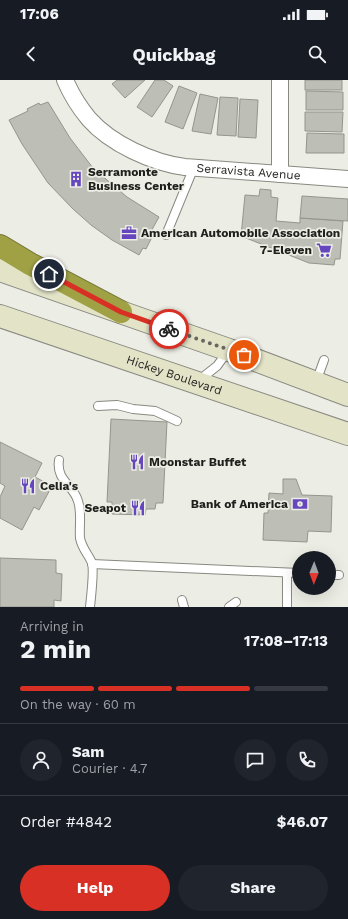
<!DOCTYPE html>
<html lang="en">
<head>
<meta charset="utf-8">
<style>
	body { margin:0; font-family:"Work Sans",sans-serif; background:#20242c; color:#f1f3f6; height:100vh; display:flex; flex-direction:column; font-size:15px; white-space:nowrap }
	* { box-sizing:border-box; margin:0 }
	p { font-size:13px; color:#9ea1a6 }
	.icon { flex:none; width:22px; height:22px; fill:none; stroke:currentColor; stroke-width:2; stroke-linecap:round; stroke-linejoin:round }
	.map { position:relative; height:527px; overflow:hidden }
	.details { display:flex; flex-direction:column; background:#171b24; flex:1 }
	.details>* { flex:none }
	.needle { width:26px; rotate:181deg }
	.controls { position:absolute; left:292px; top:471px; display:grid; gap:8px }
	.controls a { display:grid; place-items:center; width:44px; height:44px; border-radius:50%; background:#171b24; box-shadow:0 4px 16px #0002; font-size:20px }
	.pin { position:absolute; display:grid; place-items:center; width:34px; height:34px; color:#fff; margin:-17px; border:2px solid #fff; border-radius:50%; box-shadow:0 1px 4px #0007 }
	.courier { position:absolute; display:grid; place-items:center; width:40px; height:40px; margin:-20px; border:3px solid #d93025; border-radius:50%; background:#fff; color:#222; box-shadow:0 1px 5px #0007 }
	.summary em { font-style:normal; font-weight:700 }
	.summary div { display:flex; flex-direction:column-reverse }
	.summary { display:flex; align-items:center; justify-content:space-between; height:68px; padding:0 20px }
	h1 { font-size:26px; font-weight:700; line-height:30px }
	.bar { display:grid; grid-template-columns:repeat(4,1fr); gap:6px 4px; align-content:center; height:48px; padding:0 20px }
	.bar i { height:5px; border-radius:3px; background:#363941 }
	.bar .current { background:#d93025 }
	.bar p { grid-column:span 4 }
	.line { display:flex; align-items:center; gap:10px; padding:0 20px; border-top:1px solid #363941 }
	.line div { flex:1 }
	.round { display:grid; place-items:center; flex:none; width:42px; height:42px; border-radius:21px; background:#20242c }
	.action { display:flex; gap:8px; margin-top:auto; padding:8px 20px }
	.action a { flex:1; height:46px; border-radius:24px; background:#d93025; color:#fff; font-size:16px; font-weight:700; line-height:46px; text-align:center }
	.action a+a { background:#20242c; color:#f1f3f6 }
	.status { display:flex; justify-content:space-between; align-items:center; height:28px; padding:0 20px; background:#171b24; direction:ltr }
	.status svg { height:11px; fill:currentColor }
	header { display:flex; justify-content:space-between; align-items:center; height:52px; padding:0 20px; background:#171b24; font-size:18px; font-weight:700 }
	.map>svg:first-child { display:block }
	.building { fill:#bdbeb5; stroke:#94958d }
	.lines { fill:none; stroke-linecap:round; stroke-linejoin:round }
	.service-casing { stroke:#898981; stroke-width:10 }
	.minor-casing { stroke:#898981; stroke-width:18 }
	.secondary-casing { stroke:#898981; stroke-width:24 }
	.motorway-casing { stroke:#727436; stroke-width:24 }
	.service { stroke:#fff; stroke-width:8 }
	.minor { stroke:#fff; stroke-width:16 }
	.secondary { stroke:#e2e3c7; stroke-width:22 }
	.motorway { stroke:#9fa144; stroke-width:22 }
	.done { stroke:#676762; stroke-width:4; stroke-dasharray:0 7.2 }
	.route { stroke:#d93025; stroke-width:5 }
	.labels { text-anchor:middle; stroke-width:3.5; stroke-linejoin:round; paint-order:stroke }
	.poi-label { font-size:12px; font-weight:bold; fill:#1f1f1c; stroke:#ecede4; text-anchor:start }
	.street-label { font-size:12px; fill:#1f1f1c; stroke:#ecede4 }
</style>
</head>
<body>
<div class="status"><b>17:06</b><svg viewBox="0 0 49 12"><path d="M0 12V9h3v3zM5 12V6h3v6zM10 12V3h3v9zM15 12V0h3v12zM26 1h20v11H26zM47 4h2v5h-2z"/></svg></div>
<header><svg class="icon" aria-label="back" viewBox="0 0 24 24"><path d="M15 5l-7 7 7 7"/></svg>Quickbag<svg class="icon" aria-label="search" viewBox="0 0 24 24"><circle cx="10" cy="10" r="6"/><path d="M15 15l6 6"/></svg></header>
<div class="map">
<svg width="348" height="527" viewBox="0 0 348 527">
	<rect width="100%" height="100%" fill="#ecede4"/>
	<g class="building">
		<path d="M117,0h28l-20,18 -13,-14z"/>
		<path d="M155,0h9l9,6 -21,31 -15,-10z"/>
		<rect x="305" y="0" width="37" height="10"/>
		<path d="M179,6l18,7 -14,36 -18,-7z"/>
		<path d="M306,11l37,1v18h-37z"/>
		<path d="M200,14l18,4 -7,36 -19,-3z"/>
		<path d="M220,17l18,1 -2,38 -19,-1z"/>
		<path d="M240,19l18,1 -2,38 -18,-1z"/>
		<path d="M48,22l22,36 23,30 34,29 32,20 -10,18 3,2 -6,12 -3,-1 -4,7 -27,-15 -21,-15 -18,-16 -25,-26 -26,-39 -13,-24 19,-9 -1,-2 12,-6 1,2z"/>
		<path d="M305,32h38l-1,20 -37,-1z"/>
		<path d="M307,53l37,1v19h-38z"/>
		<path d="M260,109l11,1v7l7,1 -2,23 24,2v-5l43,3 -3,38h-5l-1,6 -25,-2 -68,-27 4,-41 14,1z"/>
		<path d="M302,116l46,3v22l-48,-3z"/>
		<path d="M111,339l56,3 -4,81h-7l-1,6h-9l-1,6 -33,-1v-12h-5z"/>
		<path d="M0,362l42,21 -7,14 17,9 -13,24 -5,-3 -12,23 -22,-12v-21l5,-11 -5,-3z"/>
		<path d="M283,399h13l6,16 30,1 -1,36 -23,-1 -1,11 -44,-2 1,-27h4l1,-20 14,1z"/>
		<path d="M0,478l56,2v13l6,1 -1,27 -7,-1v7h-54z"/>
	</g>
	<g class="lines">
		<g class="service-casing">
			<g id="service">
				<path d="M166,155l28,-68"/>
				<path d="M198,301l19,-15 11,-15"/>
				<path d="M316,302l8,-22"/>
				<path d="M98,326l19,-1 16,4 22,2 22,10"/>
				<path d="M59,380c-3,21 14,24 19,41 4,12 1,25 2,37 2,11 9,17 12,25 2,7 -1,35 -2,44"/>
				<path d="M92,484l207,9"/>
				<path d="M329,495h10"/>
				<path d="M182,520l2,7"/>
				<path d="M229,527l7,-5"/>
				<path d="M287,527v-34"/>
			</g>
		</g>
		<g class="minor-casing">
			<g id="minor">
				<path id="s1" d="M65,0c6,14 14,27 24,39 22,25 64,44 96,48l163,12"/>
				<path d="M280,94v-94"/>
			</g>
		</g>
		<g class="secondary-casing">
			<g id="secondary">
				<path d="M0,190l229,80 119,45"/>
				<path id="s2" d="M0,236l348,118"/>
			</g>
		</g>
		<g class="motorway-casing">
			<path id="motorway" d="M0,166l30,18 91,48"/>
		</g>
		<use href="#service" class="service"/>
		<use href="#minor" class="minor"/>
		<use href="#secondary" class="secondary"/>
		<use href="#motorway" class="motorway"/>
	</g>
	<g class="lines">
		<path class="done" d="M169,249l75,26"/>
		<path class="route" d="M49,194l72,38 48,17"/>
	</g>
	<defs>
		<g id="building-bare" transform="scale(1.2)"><path d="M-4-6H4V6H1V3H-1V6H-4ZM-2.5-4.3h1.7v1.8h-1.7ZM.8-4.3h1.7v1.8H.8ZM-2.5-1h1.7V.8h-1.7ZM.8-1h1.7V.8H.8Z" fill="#6546be" stroke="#ecede4" stroke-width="2.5" paint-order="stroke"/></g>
		<g id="office-bare" transform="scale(1.2)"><path d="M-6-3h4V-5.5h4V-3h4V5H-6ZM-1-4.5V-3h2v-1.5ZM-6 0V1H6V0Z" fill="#6546be" stroke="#ecede4" stroke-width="2.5" paint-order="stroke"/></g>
		<g id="supermarket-bare" transform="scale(1.2)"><path d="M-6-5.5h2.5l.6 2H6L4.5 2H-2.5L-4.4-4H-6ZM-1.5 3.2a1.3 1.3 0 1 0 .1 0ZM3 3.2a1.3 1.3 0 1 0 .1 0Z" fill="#6546be" stroke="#ecede4" stroke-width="2.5" paint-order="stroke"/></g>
		<g id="restaurant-bare" transform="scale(1.2)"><path d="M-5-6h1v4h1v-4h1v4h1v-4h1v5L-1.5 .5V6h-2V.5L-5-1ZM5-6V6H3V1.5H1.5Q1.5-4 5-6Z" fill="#6546be" stroke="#ecede4" stroke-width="2.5" paint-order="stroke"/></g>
		<g id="bank-bare" transform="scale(1.2)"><path d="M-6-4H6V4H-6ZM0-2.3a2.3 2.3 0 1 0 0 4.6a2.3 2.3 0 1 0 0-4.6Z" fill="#6546be" stroke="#ecede4" stroke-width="2.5" paint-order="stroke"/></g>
	</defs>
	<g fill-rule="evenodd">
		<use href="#building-bare" x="76" y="99"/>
		<use href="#office-bare" x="129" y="153"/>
		<use href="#supermarket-bare" x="324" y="170"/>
		<use href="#restaurant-bare" x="137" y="382"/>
		<use href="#restaurant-bare" x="28" y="406"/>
		<use href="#bank-bare" x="300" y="424"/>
		<use href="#restaurant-bare" x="138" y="428"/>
	</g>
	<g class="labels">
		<g class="poi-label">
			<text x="88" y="96">Serramonte<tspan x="88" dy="14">Business Center</tspan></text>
			<text x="141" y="157">American Automobile Association</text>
			<text x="312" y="174" text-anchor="end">7-Eleven</text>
			<text x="149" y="386">Moonstar Buffet</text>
			<text x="40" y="410">Celia's</text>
			<text x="288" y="428" text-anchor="end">Bank of America</text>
			<text x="126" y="432" text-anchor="end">Seapot</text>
		</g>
		<g class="street-label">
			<text dy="4" stroke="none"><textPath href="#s1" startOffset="219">Serravista Avenue</textPath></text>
			<text dy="4" stroke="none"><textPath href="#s2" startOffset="184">Hickey Boulevard</textPath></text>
		</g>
	</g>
</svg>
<div class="controls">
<a><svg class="needle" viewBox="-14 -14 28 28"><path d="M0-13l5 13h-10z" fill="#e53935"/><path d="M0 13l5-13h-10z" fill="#9ea1a6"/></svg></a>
</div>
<div class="pin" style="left:244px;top:275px;background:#ea580c"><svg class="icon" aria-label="bag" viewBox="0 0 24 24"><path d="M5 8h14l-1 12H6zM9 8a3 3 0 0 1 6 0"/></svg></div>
<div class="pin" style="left:49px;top:194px;background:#1f2937"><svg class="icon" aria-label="home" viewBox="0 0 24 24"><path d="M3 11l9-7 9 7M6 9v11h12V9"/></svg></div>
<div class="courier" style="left:169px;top:249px"><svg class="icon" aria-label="bike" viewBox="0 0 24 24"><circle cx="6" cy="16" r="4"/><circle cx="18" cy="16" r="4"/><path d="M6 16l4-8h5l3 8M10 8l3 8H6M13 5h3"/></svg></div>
</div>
<section class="details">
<div class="summary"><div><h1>2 min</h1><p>Arriving in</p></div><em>17:08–17:13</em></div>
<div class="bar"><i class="current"></i><i class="current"></i><i class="current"></i><i></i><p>On the way · 60 m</p></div>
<div class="line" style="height:72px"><a class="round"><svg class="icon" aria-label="person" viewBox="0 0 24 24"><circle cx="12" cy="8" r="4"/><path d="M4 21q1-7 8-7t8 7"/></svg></a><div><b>Sam</b><p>Courier · 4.7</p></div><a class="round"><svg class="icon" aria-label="chat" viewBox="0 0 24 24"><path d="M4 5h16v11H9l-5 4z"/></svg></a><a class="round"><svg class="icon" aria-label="phone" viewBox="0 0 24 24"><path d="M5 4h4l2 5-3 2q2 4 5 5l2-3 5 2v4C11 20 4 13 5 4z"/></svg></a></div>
<div class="line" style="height:52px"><div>Order #4842</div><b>$46.07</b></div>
<div class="action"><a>Help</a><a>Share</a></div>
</section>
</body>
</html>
